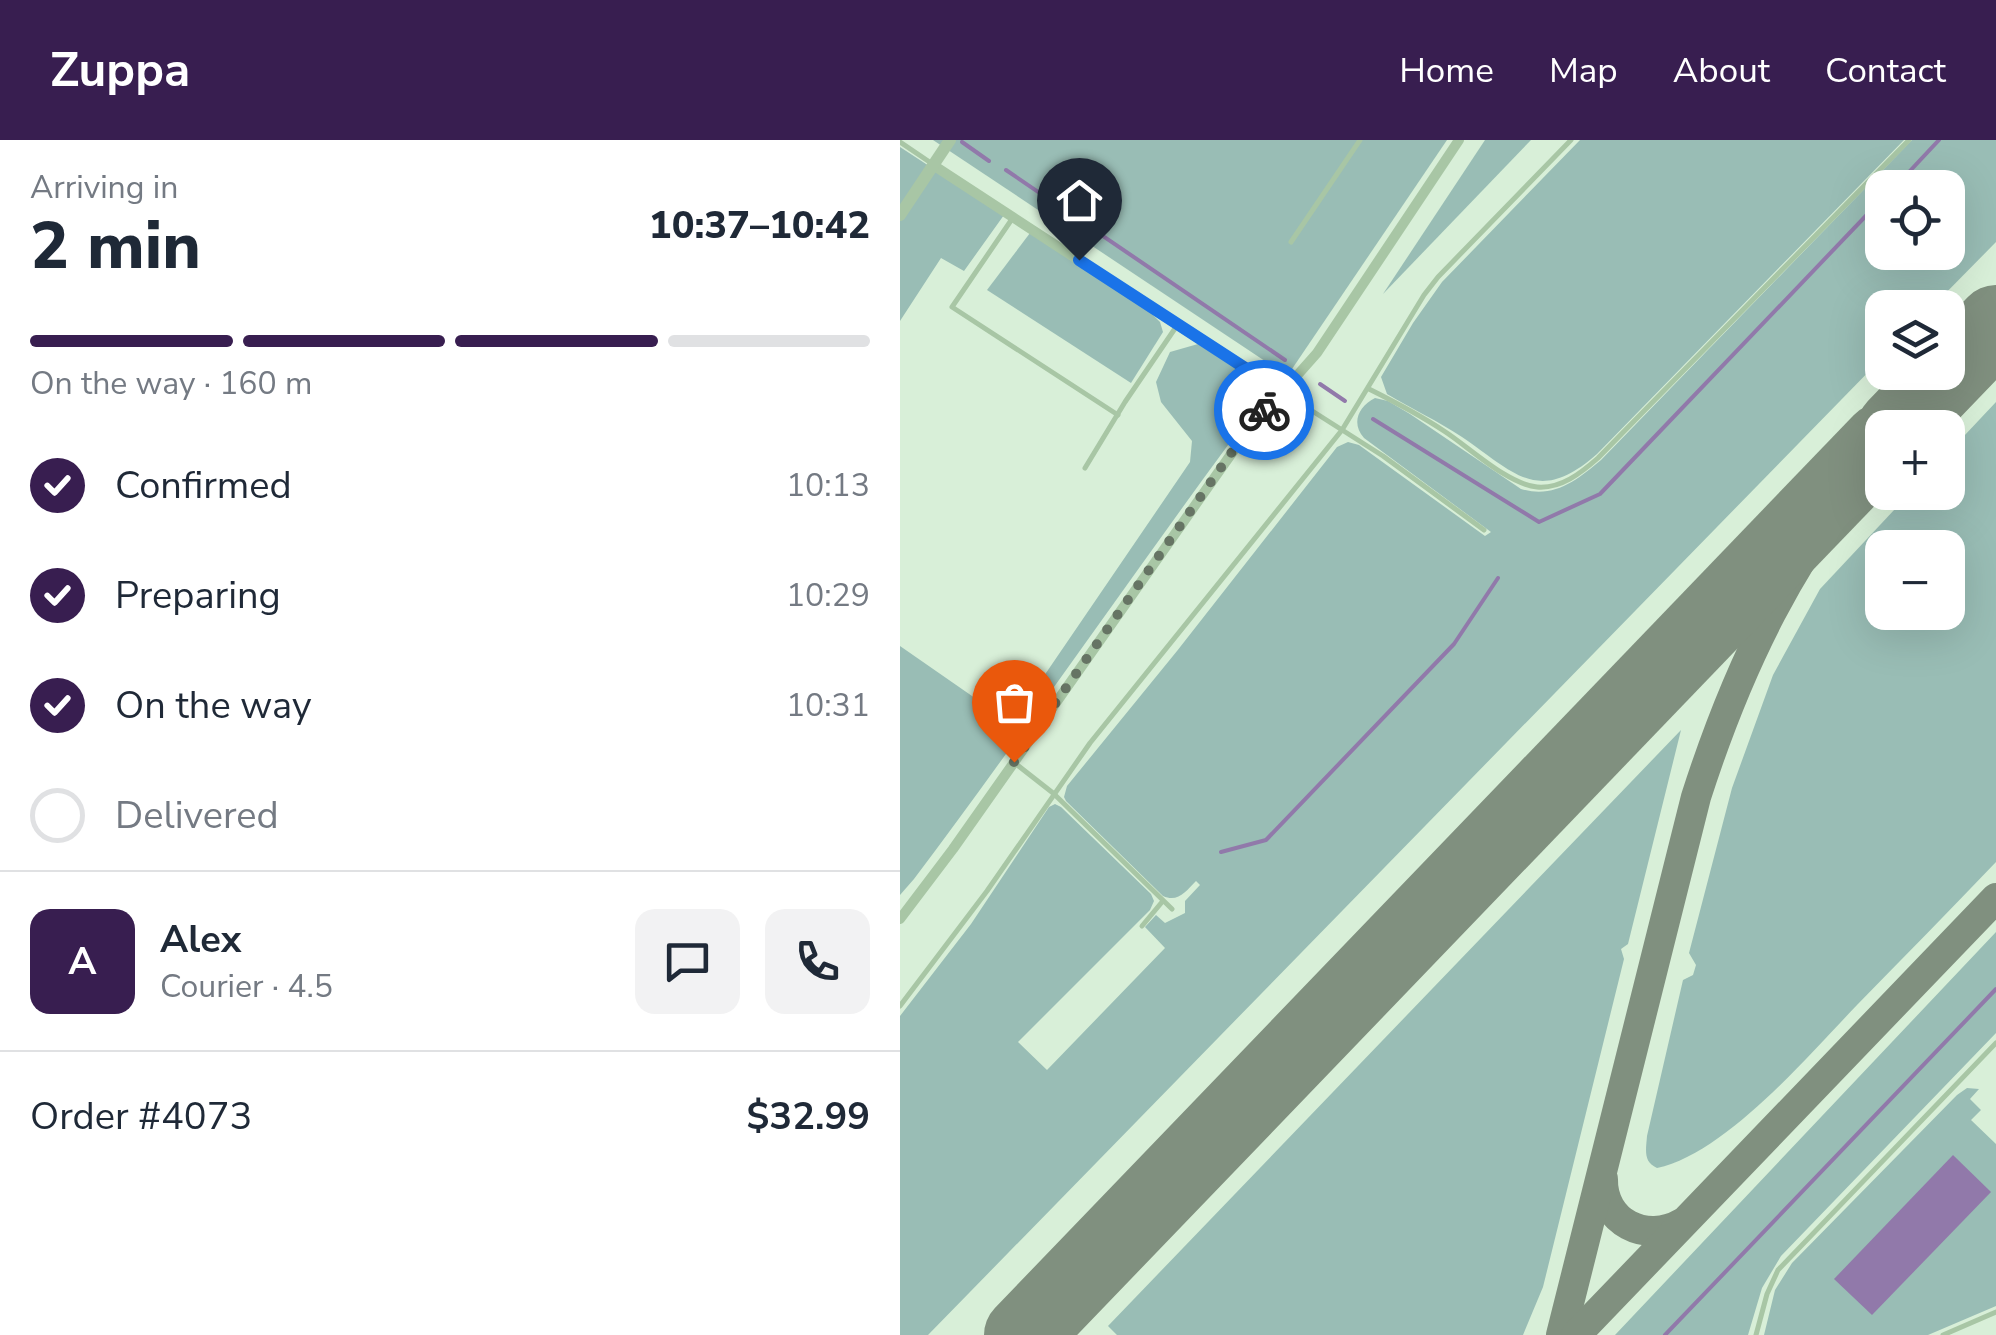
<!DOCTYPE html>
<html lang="en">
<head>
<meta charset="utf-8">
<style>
	body { margin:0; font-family:"Nunito Sans",sans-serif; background:#f2f2f3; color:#1f2937; height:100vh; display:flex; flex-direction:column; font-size:38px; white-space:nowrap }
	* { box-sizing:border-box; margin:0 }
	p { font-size:32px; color:#747a83 }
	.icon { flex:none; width:55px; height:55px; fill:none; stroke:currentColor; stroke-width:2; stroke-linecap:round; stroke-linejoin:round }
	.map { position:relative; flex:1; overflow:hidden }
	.side { display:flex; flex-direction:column; background:#fff; width:900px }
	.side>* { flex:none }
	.fabs { position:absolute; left:965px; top:30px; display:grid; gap:20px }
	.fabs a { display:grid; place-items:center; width:100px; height:100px; border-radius:20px; background:#fff; box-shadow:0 10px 40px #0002; font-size:50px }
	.pin { position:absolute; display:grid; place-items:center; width:85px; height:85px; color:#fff; margin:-102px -42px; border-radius:50% 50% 50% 0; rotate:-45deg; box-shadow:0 0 10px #0007 }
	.pin .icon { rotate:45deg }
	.courier { position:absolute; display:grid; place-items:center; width:100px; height:100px; margin:-50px; border:8px solid #1a73e8; border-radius:50%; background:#fff; color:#222; box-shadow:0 2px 12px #0007 }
	.headline em { font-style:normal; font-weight:800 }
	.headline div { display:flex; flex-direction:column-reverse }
	.headline { display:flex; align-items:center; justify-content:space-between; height:170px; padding:0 30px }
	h1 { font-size:65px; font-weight:800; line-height:75px }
	.bar { display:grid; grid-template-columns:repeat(4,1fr); gap:15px 10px; align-content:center; height:120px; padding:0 30px }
	.bar i { height:12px; border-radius:8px; background:#e0e1e3 }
	.bar .current { background:#381e50 }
	.bar p { grid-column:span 4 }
	.line { display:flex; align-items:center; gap:25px; padding:0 30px; border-top:2px solid #e0e1e3 }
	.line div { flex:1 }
	.round { display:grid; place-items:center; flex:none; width:105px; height:105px; border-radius:20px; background:#f2f2f3 }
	ol { padding:0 30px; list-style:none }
	li { display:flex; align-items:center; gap:30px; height:110px }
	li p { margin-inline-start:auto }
	li .icon { padding:10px; border-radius:50%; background:#381e50; color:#fff; stroke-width:4 }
	li:last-child { color:#747a83 }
	li i { width:55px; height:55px; border:5px solid #e0e1e3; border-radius:50% }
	header { display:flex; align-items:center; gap:60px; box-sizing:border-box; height:140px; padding:0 50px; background:#381e50; color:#fff }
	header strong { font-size:48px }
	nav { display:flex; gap:55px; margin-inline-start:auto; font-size:35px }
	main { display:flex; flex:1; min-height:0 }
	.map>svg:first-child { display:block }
	.green { fill:#99bdb5; fill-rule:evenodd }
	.water { fill:#9179aa }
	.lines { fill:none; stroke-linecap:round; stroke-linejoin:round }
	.stream { stroke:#9179aa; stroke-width:4 }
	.taxiway { stroke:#80907f; stroke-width:30 }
	.runway { stroke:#80907f; stroke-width:78 }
	.service { stroke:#a8c6a5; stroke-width:5 }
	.minor { stroke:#a8c6a5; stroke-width:10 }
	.tertiary { stroke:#a8c6a5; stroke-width:12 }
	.done { stroke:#667464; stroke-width:10; stroke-dasharray:0 18 }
	.route { stroke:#1a73e8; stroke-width:12 }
</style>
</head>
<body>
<header>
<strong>Zuppa</strong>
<nav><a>Home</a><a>Map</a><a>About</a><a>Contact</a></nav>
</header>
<main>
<section class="side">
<div class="headline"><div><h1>2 min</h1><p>Arriving in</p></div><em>10:37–10:42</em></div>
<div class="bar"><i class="current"></i><i class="current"></i><i class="current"></i><i></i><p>On the way · 160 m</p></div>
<ol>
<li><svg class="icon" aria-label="check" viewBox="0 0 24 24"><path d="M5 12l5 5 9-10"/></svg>Confirmed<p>10:13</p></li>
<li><svg class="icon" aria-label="check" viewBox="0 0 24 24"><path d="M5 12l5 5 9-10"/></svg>Preparing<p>10:29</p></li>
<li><svg class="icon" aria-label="check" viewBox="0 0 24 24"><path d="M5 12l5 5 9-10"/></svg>On the way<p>10:31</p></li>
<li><i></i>Delivered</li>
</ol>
<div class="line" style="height:180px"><b class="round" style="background:#381e50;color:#fff">A</b><div><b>Alex</b><p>Courier · 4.5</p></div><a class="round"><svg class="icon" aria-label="chat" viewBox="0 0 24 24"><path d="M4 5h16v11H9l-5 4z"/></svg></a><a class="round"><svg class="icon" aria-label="phone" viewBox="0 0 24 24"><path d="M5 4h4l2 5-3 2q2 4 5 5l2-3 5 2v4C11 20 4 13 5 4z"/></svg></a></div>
<div class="line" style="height:130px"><div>Order #4073</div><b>$32.99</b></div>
</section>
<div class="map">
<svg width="1096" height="1195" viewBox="0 0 1096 1195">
	<rect width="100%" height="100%" fill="#d8efd8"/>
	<g class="green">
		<path d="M33,0h514l-155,229 -12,2z"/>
		<path d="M585,0h46l-148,154z"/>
		<path d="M680,0h324l-307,314c-59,52 -82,19 -135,-17 -24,-16 -50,-28 -75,-43l-6,-17 32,-54 29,-41z"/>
		<path d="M1012,0h84v102l-64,65 -50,1v50l-954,977h-28v-319l71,-92 78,-117 6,-3 6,3 90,87 3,7 -4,9 -132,132 29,28 118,-122 -20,-21 11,-12 9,8 20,-10v-12l15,-16 -4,-4c-10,10 -18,22 -33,15l-97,-95 -2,-4 3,-11 110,-135 160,-204 11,-5 11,3 126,91 6,-4 -127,-94c-13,-15 -6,-31 11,-40l13,3 22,13 111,75c33,10 56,-9 80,-29zM982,48h66v64h-66z"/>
		<path d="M0,7l104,68 -40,56 -23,-13 -41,63z"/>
		<path d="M130,93l121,80 9,9 3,10 -32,51 -144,-93z"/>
		<path d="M298,204l71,46c-121,161 -234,328 -355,489l-14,16v-249l108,75 10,-7 172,-252 2,-21 -31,-39 -5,-20 14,-30z"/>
		<path d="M1096,262v460c-46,48 -93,96 -139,143 -48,50 -132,149 -200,163 -14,-6 -11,-18 -10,-32l36,-156 10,-5 3,-10 -7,-12 43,-165 41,-113 47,-86 90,-96 38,-1v-39zM982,408h66v64h-66z"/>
		<path d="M781,590l-53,214 -7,5 3,10 -81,328 -20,48h-406l-9,-9z"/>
		<path d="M1096,792v101l-215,223 -19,32 -14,47h-133z"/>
		<path d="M1067,948l12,1 -9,10 11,11 -10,10 25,24v162l-68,29h-164l11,-45 17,-27 165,-168z"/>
	</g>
	<path class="water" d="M1053,1015l38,37 -119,123 -38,-36z"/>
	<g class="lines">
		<g class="stream">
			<path d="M62,2l27,19"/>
			<path d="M106,30l279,190"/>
			<path d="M994,48l45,-48"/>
			<path d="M420,244l25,17"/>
			<path d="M473,279l166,103 61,-28 282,-295"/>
			<path d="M321,712l45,-12 188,-196 44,-66"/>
			<path d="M765,1195l331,-346"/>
		</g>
		<g class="taxiway">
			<path d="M999,288l15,-19"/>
			<path d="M703,1039c-1,43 43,65 79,44"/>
			<path d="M156,1195c2,-33 22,-53 41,-77"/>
			<path d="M661,1195l135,-538c43,-134 96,-241 186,-350"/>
			<path d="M676,1195l420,-437"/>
		</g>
		<g class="runway">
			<path d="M996,288l100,-104"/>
			<path d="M123,1195l859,-893"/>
		</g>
		<g class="service">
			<path d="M0,2l31,21"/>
			<path d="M112,79l-60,88 166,108"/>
			<path d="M391,102l69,-102"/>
			<path d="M469,249c26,13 51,26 75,42 25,16 63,53 93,56 24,2 44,-14 61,-29l311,-318"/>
			<path d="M384,253l99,63 101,74"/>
			<path d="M185,328l40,-66 51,-75"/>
			<path d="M116,624l37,29 119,116"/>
			<path d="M242,786l20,-24"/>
			<path d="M0,866l87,-115 103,-148 252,-313 82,-135 14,-18 133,-137"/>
			<path d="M856,1195l11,-41 11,-24 218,-227"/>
			<path d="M1043,1195l53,-23"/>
		</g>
		<g class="minor">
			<path d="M33,25l349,228"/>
			<path d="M0,779l53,-70 293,-416 71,-80 142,-213"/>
		</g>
		<path class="tertiary" d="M0,75l50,-75"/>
	</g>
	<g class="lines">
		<path class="done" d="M114,622l232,-330 18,-22"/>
		<path class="route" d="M179,120l203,132 -18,18"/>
	</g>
</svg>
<div class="fabs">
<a><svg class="icon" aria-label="locate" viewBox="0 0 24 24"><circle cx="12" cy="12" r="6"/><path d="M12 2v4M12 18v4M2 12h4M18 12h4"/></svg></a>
<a><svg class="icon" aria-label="layers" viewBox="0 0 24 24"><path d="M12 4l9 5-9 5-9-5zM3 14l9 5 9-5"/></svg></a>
<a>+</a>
<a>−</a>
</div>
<div class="pin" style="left:114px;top:622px;background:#ea580c"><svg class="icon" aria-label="bag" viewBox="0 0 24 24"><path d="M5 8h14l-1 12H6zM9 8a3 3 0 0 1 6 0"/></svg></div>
<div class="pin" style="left:179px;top:120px;background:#1f2937"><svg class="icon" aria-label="home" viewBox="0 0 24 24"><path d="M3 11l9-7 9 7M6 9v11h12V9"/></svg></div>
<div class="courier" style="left:364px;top:270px"><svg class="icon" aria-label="bike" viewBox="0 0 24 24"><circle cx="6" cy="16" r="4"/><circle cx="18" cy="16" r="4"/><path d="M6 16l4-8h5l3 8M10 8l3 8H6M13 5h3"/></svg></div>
</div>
</main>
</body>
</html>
